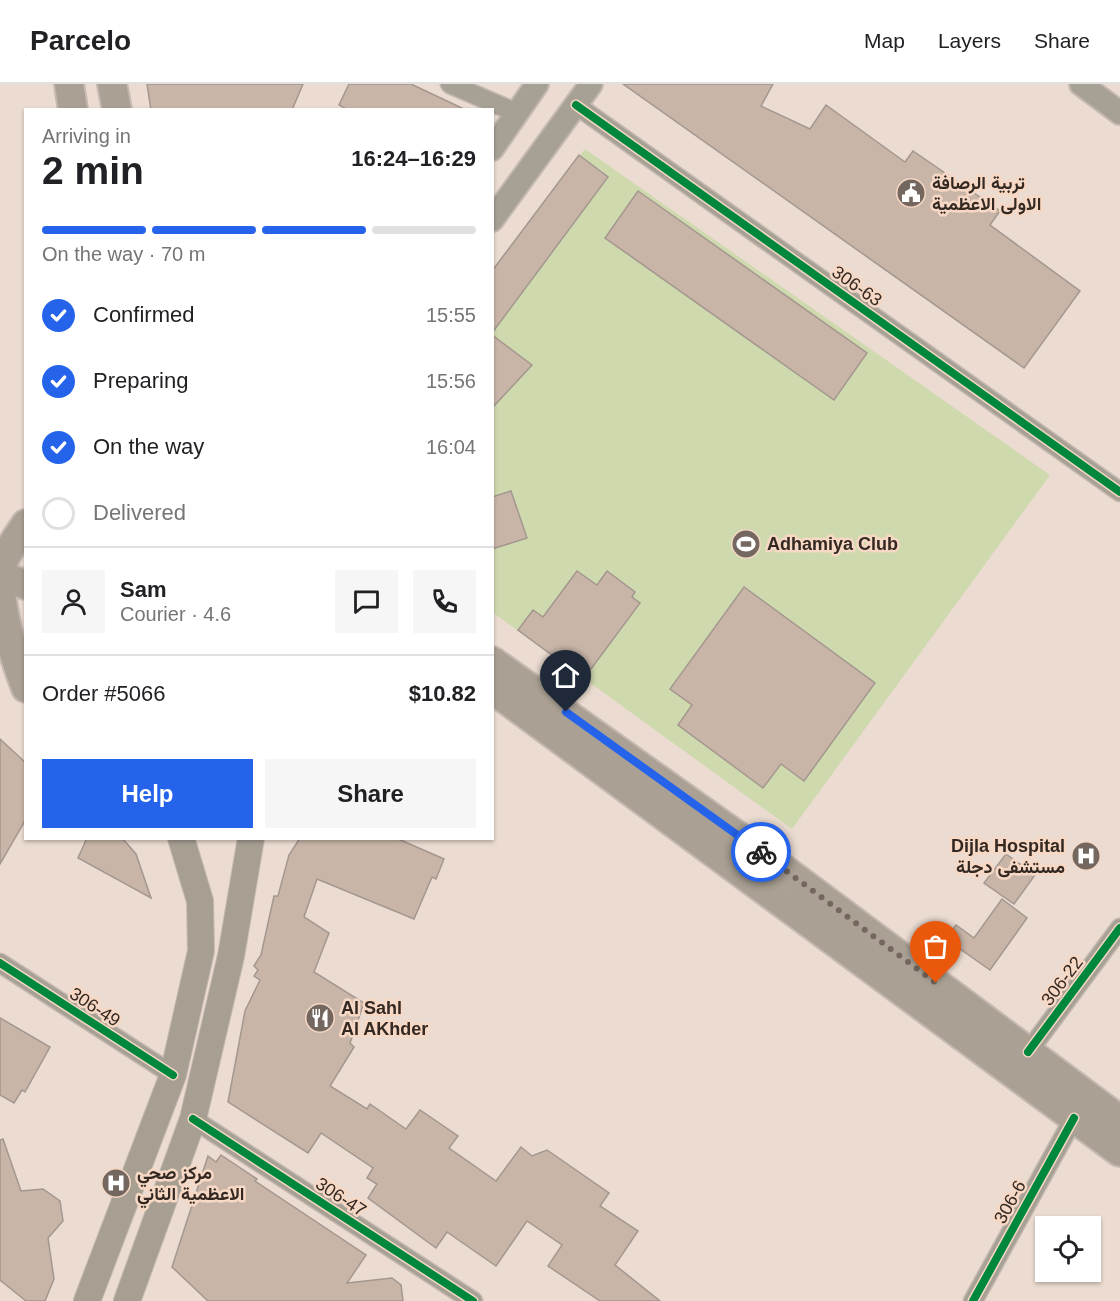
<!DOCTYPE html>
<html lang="en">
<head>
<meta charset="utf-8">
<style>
	body { margin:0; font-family:Helvetica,Vazirmatn,sans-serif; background:#f6f6f6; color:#202124; height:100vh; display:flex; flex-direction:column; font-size:22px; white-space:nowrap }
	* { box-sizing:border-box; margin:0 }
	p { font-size:20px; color:#757577 }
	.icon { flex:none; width:33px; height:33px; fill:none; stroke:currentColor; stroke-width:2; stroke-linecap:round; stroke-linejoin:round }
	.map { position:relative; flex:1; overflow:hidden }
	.sheet { position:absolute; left:24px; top:24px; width:470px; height:732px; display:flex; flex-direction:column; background:#fff; border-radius:0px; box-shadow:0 2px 4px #0004 }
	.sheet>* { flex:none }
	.tools { position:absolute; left:1035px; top:1132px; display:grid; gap:12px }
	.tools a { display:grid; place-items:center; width:66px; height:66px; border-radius:0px; background:#fff; box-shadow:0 2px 4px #0004; font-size:30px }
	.pin { position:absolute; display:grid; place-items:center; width:51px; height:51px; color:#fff; margin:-62px -26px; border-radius:50% 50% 50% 0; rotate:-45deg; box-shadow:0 0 6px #0007 }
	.pin .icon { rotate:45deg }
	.courier { position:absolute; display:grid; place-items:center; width:60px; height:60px; margin:-30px; border:4px solid #2563eb; border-radius:50%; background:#fff; color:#222; box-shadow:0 2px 8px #0007 }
	.headline em { font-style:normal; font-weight:600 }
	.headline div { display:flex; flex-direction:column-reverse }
	.headline { display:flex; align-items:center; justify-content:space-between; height:102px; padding:0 18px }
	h1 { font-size:39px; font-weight:600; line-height:45px }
	.bar { display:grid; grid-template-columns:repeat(4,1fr); gap:9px 6px; align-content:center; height:72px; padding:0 18px }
	.bar i { height:8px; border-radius:4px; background:#e0e0e0 }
	.bar .on { background:#2563eb }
	.bar p { grid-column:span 4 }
	.line { display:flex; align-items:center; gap:15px; padding:0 18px; border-top:2px solid #e0e0e0 }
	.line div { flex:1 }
	.round { display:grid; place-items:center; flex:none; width:63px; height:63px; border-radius:0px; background:#f6f6f6 }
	ol { padding:0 18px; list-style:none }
	li { display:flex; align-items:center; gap:18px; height:66px }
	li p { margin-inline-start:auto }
	li .icon { padding:6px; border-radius:50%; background:#2563eb; color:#fff; stroke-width:4 }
	li:last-child { color:#757577 }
	li i { width:33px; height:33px; border:3px solid #e0e0e0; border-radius:50% }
	.action { display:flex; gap:12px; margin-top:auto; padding:12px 18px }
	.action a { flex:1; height:69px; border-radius:0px; background:#2563eb; color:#fff; font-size:24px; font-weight:600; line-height:69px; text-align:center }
	.action a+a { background:#f6f6f6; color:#202124 }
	header { display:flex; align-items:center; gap:36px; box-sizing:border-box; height:84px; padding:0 30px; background:#fff; border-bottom:2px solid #e0e0e0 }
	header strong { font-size:28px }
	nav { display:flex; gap:33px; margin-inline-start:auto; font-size:21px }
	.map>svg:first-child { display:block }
	.garden { fill:#cfd9ae }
	.building { fill:#c9b5a8; stroke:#a3978f; stroke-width:1.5 }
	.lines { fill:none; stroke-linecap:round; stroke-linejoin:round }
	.minor-casing { stroke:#c4b8b0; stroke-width:21 }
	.tertiary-casing { stroke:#c4b8b0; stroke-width:26 }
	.secondary-casing { stroke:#c4b8b0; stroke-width:28 }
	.primary-casing { stroke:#c4b8b0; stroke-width:32 }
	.minor { stroke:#a6a095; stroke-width:18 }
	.tertiary { stroke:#a6a095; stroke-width:22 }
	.secondary { stroke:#a89f93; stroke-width:26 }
	.primary { stroke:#aaa194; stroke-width:28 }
	.cycleway-casing { stroke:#f6d8c5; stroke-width:11 }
	.cycleway { stroke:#00873e; stroke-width:8 }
	.done { stroke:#74675f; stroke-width:6; stroke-dasharray:0 10.8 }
	.route { stroke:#2563eb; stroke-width:8 }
	.labels { text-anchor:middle; stroke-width:5; stroke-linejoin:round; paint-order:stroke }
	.poi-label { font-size:18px; font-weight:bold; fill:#342922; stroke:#f6d8c5; text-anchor:start }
	.street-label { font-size:18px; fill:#342922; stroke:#f6d8c5 }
</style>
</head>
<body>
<header>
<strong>Parcelo</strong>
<nav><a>Map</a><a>Layers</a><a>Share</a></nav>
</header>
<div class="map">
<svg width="1120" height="1217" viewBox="0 0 1120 1217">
	<rect width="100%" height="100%" fill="#ebdbd0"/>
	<path class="garden" d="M585,65l465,326 -258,354 -300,-217v-342z"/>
	<g class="building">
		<path d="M147,0h156l-11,26h-141z"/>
		<path d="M349,0h62l55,26h-118l-9,-5z"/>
		<path d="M623,0h150l-12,22 49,23 16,-24 79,57 8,-11 87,60 -10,14 90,66 -56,77z"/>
		<path d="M579,71l29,22 -116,156v-62z"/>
		<path d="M638,107l229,162 -33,47 -229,-162z"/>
		<path d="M492,251l40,30 -40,43z"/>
		<path d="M511,407l16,47 -35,11v-52z"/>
		<path d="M577,487l20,14 10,-14 28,21 -3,5 8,6 -49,66 -6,-1 -6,7 -61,-45 15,-20 10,7z"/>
		<path d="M744,503l131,96 -71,98 -23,-17 -18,24 -85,-63 14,-20 -22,-16z"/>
		<path d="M0,655l26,24v56l-26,45z"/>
		<path d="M87,754h35l14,16 15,44 -73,-40z"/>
		<path d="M300,754h96l48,21 -8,20 -4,-2 -18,42 -97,-40 -13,38 25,16 -15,39 50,31 -14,40 4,4 -24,39 37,23 3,-5 36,25 14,-19 38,26 -9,12 47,33 25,-34 11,9 15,-6 62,43 -9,13 38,25 -23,34 45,36h-60l-52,-35 14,-21 -35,-24 -31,45 -49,-34 -11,16 -68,-50 9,-14 -10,-6 6,-10 -52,-35 -13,20 -80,-51 17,-91 15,-31 -6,-4 4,-6 -4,-4 7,-11 13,-59h4l11,-41z"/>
		<path d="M1006,770l29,21 -21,29 -30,-21z"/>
		<path d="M1002,815l25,19 -37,52 -44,-31 10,-14 18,13z"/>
		<path d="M0,934l50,29 -25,45 -3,-2 -8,13 -14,-8z"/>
		<path d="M3,1055l18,52 22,-2 17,12 3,20 -15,17 6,41 -9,22h-19l-26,-21v-140z"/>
		<path d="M221,1071l36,24 -2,2 111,74 -19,28 45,-5 9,7 2,16h-195l-36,-34 36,-111 8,6z"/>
	</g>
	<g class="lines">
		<g class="minor-casing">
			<g id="minor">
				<path d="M450,0l67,29"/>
				<path d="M576,21l544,387"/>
				<path d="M0,879l173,112"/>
				<path d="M1028,968l92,-124"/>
				<path d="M193,1035l280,182"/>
				<path d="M973,1217l101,-183"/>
			</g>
		</g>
		<g class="tertiary-casing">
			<g id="tertiary">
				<path d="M1081,0l39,29"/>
				<path d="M492,65l45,-65"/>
				<path d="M492,136l99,-136"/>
			</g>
		</g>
		<g class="secondary-casing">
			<g id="secondary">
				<path d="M87,1217l86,-226 28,-124 -1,-50 -19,-63"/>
				<path d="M127,1217l66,-182 38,-163 20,-118"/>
			</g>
		</g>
		<g class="primary-casing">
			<g id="primary">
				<path d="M69,0l4,26"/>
				<path d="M112,0l5,26"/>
				<path d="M26,440c-10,15 -23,32 -26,50 0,38 13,80 26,114"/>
				<path d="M0,491l26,10"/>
				<path d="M492,577l278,198 350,261"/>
				<path d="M492,605l628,463"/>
			</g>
		</g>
		<use href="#minor" class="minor"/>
		<use href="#tertiary" class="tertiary"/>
		<use href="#secondary" class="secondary"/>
		<use href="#primary" class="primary"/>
		<g class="cycleway-casing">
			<g id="cycleway">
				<path d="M576,21l544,387"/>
				<path d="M0,879l173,112"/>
				<path d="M1028,968l92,-124"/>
				<path d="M193,1035l280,182"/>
				<path d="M973,1217l101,-183"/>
			</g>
		</g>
		<use href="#cycleway" class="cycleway"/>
	</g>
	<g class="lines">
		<path class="done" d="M761,768l175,131"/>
		<path class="route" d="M566,628l195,140"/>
	</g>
	<defs>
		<g id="civic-disc" transform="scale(1.5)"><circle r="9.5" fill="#74675f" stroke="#f6d8c5"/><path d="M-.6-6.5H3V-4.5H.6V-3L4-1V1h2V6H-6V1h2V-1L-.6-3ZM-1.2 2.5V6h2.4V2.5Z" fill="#fff"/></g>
		<g id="stadium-disc" transform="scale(1.5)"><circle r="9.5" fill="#74675f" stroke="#f6d8c5"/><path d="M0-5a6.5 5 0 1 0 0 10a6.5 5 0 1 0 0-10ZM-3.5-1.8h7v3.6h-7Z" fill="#fff"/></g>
		<g id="hospital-disc" transform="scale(1.5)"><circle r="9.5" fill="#74675f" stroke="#f6d8c5"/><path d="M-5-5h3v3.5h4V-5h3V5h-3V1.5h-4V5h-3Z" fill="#fff"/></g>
		<g id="restaurant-disc" transform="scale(1.5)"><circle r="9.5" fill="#74675f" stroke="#f6d8c5"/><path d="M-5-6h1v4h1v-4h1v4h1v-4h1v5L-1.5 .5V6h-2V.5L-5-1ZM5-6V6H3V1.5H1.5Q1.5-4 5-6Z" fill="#fff"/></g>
	</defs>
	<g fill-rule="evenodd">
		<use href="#civic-disc" x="911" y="109"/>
		<use href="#stadium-disc" x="746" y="460"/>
		<use href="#hospital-disc" x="1086" y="772"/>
		<use href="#restaurant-disc" x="320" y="934"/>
		<use href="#hospital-disc" x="116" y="1099"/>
	</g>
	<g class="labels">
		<g class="poi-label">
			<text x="932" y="105">تربية الرصافة<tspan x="932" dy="21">الاولى الاعظمية</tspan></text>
			<text x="767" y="466">Adhamiya Club</text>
			<text x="1065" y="768" text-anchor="end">Dijla Hospital<tspan x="1065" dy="21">مستشفى دجلة</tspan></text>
			<text x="341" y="930">Al Sahl<tspan x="341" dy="21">Al AKhder</tspan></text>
			<text x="137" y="1095">مركز صحي<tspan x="137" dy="21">الاعظمية الثاني</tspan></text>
		</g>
		<g class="street-label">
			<text transform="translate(857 202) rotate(35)" y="6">306-63</text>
			<text transform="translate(1062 897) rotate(-53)" y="6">306-22</text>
			<text transform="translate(95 923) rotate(33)" y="6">306-49</text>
			<text transform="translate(341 1113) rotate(33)" y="6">306-47</text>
			<text transform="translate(1010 1118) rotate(-61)" y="6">306-6</text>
		</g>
	</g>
</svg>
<div class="tools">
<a><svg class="icon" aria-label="locate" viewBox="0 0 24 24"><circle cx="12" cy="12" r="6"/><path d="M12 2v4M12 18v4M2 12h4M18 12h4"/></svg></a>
</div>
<div class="pin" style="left:936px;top:899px;background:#ea580c"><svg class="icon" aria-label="bag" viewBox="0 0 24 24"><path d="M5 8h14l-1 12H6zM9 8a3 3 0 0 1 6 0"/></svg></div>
<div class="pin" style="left:566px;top:628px;background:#1f2937"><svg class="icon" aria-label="home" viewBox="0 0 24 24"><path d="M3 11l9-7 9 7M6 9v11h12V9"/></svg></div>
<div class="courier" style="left:761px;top:768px"><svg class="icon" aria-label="bike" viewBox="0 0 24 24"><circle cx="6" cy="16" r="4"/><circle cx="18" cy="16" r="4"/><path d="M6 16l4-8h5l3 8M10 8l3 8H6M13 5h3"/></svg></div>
<section class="sheet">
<div class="headline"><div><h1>2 min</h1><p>Arriving in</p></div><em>16:24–16:29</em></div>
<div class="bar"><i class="on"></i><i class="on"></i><i class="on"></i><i></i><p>On the way · 70 m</p></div>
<ol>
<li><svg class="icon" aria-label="check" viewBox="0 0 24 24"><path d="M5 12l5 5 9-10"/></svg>Confirmed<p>15:55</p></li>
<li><svg class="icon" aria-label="check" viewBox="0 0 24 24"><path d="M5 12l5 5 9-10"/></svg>Preparing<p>15:56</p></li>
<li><svg class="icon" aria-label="check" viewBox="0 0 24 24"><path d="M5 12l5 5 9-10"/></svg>On the way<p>16:04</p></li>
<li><i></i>Delivered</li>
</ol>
<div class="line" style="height:108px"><a class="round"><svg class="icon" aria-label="person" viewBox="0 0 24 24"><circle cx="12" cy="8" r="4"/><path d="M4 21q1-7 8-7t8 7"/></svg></a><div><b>Sam</b><p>Courier · 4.6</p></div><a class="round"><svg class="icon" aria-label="chat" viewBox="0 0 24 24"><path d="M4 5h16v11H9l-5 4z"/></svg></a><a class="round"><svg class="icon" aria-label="phone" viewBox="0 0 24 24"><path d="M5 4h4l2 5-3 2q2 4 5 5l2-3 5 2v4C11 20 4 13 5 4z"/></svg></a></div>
<div class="line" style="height:78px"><div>Order #5066</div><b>$10.82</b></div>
<div class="action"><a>Help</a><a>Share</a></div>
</section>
</div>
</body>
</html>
